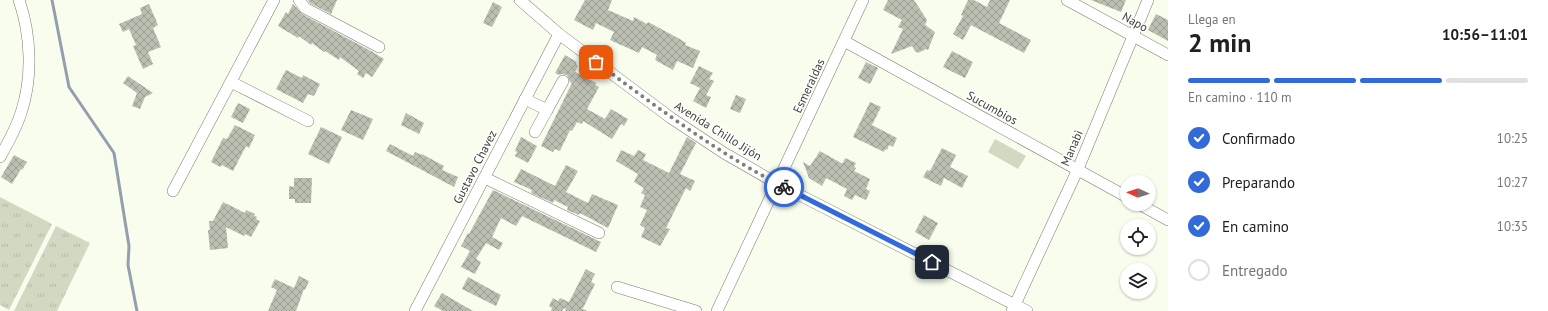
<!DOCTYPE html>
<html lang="es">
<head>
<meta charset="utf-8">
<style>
	body { margin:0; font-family:"PT Sans",sans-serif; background:#f2f2f2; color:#202124; height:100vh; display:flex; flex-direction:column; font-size:15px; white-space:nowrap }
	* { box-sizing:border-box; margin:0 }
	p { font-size:13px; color:#757577 }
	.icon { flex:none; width:22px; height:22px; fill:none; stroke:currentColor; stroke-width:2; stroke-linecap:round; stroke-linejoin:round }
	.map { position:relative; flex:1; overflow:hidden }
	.details { display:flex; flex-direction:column; background:#fff; width:380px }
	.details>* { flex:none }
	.needle { width:26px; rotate:273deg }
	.controls { position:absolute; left:1120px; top:175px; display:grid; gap:8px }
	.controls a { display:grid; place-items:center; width:36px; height:36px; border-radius:50%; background:#fff; box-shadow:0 1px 3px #0004; font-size:20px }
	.pin { position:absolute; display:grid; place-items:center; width:34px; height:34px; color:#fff; margin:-17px; border-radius:8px; box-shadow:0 2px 6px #0006 }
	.courier { position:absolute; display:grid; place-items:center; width:40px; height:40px; margin:-20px; border:3px solid #326bd9; border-radius:50%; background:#fff; color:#222; box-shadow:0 1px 5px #0007 }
	.headline em { font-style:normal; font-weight:800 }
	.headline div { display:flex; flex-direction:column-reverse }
	.headline { display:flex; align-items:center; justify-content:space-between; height:68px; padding:0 20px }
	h1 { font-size:26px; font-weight:800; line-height:30px }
	.bar { display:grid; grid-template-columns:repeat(4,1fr); gap:6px 4px; align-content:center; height:48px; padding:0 20px }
	.bar i { height:5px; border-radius:3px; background:#e0e0e0 }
	.bar .current { background:#326bd9 }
	.bar p { grid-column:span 4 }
	ol { padding:0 20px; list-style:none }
	li { display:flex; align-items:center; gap:12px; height:44px }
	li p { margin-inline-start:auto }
	li .icon { padding:4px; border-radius:50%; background:#326bd9; color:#fff; stroke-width:4 }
	li:last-child { color:#757577 }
	li i { width:22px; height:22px; border:2px solid #e0e0e0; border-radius:50% }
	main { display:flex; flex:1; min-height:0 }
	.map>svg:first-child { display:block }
	.grass { fill:#d1d9c2 }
	.park { fill:url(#park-tufts) }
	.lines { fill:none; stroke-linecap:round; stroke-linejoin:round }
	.stream { stroke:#939eae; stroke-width:3 }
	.building { fill:url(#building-cross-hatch) }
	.minor-casing { stroke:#787c70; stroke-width:12 }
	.minor { stroke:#fff; stroke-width:11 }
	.done { stroke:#7e8178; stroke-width:4; stroke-dasharray:0 7.2 }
	.route { stroke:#326bd9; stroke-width:5 }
	.labels { text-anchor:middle; stroke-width:3; stroke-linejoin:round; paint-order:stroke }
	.street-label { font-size:12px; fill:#3c3e38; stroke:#fff }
</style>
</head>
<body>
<main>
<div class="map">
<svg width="1168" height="311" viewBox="0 0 1168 311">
	<defs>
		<pattern id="park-tufts" width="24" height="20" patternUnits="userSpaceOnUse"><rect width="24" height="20" fill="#d1d9c2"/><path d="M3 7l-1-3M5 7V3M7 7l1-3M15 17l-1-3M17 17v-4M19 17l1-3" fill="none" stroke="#b4bba7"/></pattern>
		<pattern id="building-cross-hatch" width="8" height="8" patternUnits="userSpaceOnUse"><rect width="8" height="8" fill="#bbbfb2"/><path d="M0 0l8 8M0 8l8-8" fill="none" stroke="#999d92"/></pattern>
	</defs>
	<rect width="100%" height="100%" fill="#f8fdee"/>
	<path class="grass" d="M995,139l31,17 -8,13 -30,-17z"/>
	<g class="park">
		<path d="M0,197l52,27 -43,86 -9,-5z"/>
		<path d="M56,226l34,17 -33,68h-43z"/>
	</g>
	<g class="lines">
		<path class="stream" d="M52,0l17,87 45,66 15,93 -1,19 9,46"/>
	</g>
	<g class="building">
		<path d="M308,0h29l-6,14 -21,-11z"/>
		<path d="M585,0h27l-4,10 25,11 1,-4 13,7 1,-2 30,16 8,5 -1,2 15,6 -7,17 -16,-7 -4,9 -18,-10 2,-5 -15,-8 -3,6 -29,-13 4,-8 -18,-9 -3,7 -19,-10z"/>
		<path d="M888,0h26l13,20 -2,5 10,7 -7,18 -2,-1 -8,4 -3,-2 -3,-5 -21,8 12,-25 -5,-2 4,-7 -19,-10z"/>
		<path d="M968,0h6l13,7 3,-7h20l-11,23 32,17 -7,13 -53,-28 -8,15 -10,-6 10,-18 -2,-1z"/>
		<path d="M1091,0h35l-5,12z"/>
		<path d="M493,2l9,5 -10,20 -9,-4z"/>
		<path d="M149,4l9,21 -5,3 8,19 -13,5 5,12 -10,5 -10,-23 3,-1 -7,-16 -6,3 -4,-8 23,-10 -2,-6z"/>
		<path d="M293,4l9,10 69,37 13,8 -12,18 -6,-4 -3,5 -6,-4 2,-3 -19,-14 -1,3 -14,-9 -1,1 -12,-9 -1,2 -12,-9 -1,2 -20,-12 8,-14 2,2z"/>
		<path d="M1156,14l12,6v21l-20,-11z"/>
		<path d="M952,51l21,11 -8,16 -22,-11z"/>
		<path d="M565,55l12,7 -1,2 2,2 -3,6 21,11 -1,2 4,2 -12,22 18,10 6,-10 17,10 -4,7 -3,-2 -9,15 -29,-18 -1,3 -5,-2 -5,9 -2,-1 -10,21 -5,-2 -2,3 -12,-6 31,-63 -2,-1 -3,-7 -5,-1 -3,1 -4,-2z"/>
		<path d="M866,62l12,6 -8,16 -12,-6z"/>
		<path d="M699,66l14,7 -4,6 5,2 -8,14 5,2 -5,11 -13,-7 7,-13 -10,-5z"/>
		<path d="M286,70l16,8 1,-3 17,9 -6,12 -6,-2 -5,9 -27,-14z"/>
		<path d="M128,76l25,17 -8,4 -5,12 -8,-3 5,-13 -14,-10z"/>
		<path d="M736,95l10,4 -6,14 -10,-4z"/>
		<path d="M870,102l11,5 -9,18 25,13 -4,9 -4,-2 -2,5 -2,-1 -1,3 -31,-15z"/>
		<path d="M238,103l12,6 -7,14 -12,-6z"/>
		<path d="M351,110l22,9 -10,21 -22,-10z"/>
		<path d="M406,113l18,10 -5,11 -18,-9z"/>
		<path d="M235,125l20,10 -6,13 -3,-2 -13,25 -11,-6 -2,2 -9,-5 12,-24 4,1z"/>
		<path d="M321,127l21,10 -13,27 -21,-10z"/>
		<path d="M521,137l16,9 -9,17 -13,-7 2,-4 -2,-1z"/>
		<path d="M687,137l9,6 -16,31 15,7 -5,10 -4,-3 -20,40 4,1 -10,17 -19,-9 4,-9 -5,-3 7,-15 -7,-3 5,-12 -4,-2 3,-5 -10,-6 4,-8 -22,-13 5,-11 13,6 4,-6 8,4 -3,6 26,13z"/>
		<path d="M390,144l23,12 2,-4 7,3v-1l22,12 -2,4 16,7 -4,10 -68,-36z"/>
		<path d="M942,148l14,7 -6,12 18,9 -6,12 -18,-10 -3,8 -18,-9 4,-7 3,1z"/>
		<path d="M820,151l21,12h2l2,-5 11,5 -2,4 2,1 -2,3 16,8 -4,10 4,2 -4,9 -11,-5 -3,5 -8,-4 3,-7 -21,-11 -4,8 -13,-8 -6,-16 7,4z"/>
		<path d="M14,155l13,7 -5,8 -1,-1 -9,15 -11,-7z"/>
		<path d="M566,165l12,6 -12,21 22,11 4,-9 26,11 -10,23 -28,-15 -1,2 -12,-5 1,-3 -14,-7 -1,3 -22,-10 1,-3 -18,-8 7,-13 34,17z"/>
		<path d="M294,178h18l-1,25h-16v-4h-6v-13l5,1z"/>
		<path d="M493,190l108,52 -5,10 -74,-36 -6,10 -15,-8 -9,19 11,6 -4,7 -13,-7 -10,16 5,3 -6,12 -14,-7 9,-16 -9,-5 7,-13 1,1z"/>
		<path d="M223,202l22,11 1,-3 9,4 -1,2 3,1 -1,2 4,2 -9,16 -6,-3 -1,2 -18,-9 2,21 -18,2 -2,-20h2l-1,-9h4z"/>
		<path d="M924,215l14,8 -9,17 -14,-8z"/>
		<path d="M586,269l9,5 -4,8 4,2 -12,24h-2l6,3h-22l1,-2 -2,-1 -2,3h-11l1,-3 -3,-2 4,-8 5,3 2,-3 9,4z"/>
		<path d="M299,276l10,5 -4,9 -1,-1 -8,22h-28l9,-21 -6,-3 4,-8 19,9z"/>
		<path d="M468,277l33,18 -5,11 -34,-17z"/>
		<path d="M442,293l17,10 14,8h-30l-9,-5z"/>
	</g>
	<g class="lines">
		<g class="minor-casing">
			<g id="minor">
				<path d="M299,0l6,8 74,39"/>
				<path d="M520,0l39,34 112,84 53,35 54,31 249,127"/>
				<path d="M1067,0l101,55"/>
				<path d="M844,41l283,156"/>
				<path d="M231,82l77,39"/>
				<path d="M525,99l22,11 -12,22"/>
				<path d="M547,110l16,-29"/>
				<path d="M0,157c8,-14 16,-28 21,-44 12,-36 10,-78 -2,-113"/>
				<path d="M485,178l114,55"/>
				<path d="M173,191l101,-191"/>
				<path d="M1139,204l29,16"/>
				<path d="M617,287l79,24"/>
				<path d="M415,311l144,-277"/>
				<path d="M717,311l146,-311"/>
				<path d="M1012,311l66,-142 70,-169"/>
			</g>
		</g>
		<use href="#minor" class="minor"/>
	</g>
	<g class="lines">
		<path class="done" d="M596,62c61,45 121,91 188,125"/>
		<path class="route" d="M784,187l148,75"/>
	</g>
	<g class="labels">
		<g class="street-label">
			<text transform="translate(1135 22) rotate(29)" y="4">Napo</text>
			<text transform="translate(809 86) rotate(-65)" y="4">Esmeraldas</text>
			<text transform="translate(992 108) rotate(29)" y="4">Sucumbios</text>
			<text transform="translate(718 131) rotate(32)" y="4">Avenida Chillo Jijón</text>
			<text transform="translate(1072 148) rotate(-67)" y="4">Manabì</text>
			<text transform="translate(475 167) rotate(-63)" y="4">Gustavo Chavez</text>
		</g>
	</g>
</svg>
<div class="controls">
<a><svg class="needle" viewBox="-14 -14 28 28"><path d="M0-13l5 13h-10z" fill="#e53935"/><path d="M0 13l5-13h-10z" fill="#757577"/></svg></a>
<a><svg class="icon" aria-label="locate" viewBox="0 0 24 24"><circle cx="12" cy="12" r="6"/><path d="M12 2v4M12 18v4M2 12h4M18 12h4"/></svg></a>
<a><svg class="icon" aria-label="layers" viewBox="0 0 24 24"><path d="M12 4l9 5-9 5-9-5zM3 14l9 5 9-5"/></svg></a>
</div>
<div class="pin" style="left:596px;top:62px;background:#ea580c"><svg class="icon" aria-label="bag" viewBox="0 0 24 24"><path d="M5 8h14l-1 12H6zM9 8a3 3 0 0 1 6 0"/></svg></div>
<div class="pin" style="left:932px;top:262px;background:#1f2937"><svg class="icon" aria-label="home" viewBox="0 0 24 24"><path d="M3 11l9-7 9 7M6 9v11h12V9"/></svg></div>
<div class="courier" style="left:784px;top:187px"><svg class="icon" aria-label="bike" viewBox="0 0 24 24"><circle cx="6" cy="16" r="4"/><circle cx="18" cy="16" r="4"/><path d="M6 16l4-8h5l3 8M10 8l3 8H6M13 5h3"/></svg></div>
</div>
<section class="details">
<div class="headline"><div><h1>2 min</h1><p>Llega en</p></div><em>10:56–11:01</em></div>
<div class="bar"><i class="current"></i><i class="current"></i><i class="current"></i><i></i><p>En camino · 110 m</p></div>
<ol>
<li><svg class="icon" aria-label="check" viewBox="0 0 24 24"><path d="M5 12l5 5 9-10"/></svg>Confirmado<p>10:25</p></li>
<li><svg class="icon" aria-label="check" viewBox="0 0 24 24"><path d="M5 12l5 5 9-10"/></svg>Preparando<p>10:27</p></li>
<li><svg class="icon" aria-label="check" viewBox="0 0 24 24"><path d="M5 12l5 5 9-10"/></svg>En camino<p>10:35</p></li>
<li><i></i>Entregado</li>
</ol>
</section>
</main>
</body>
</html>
